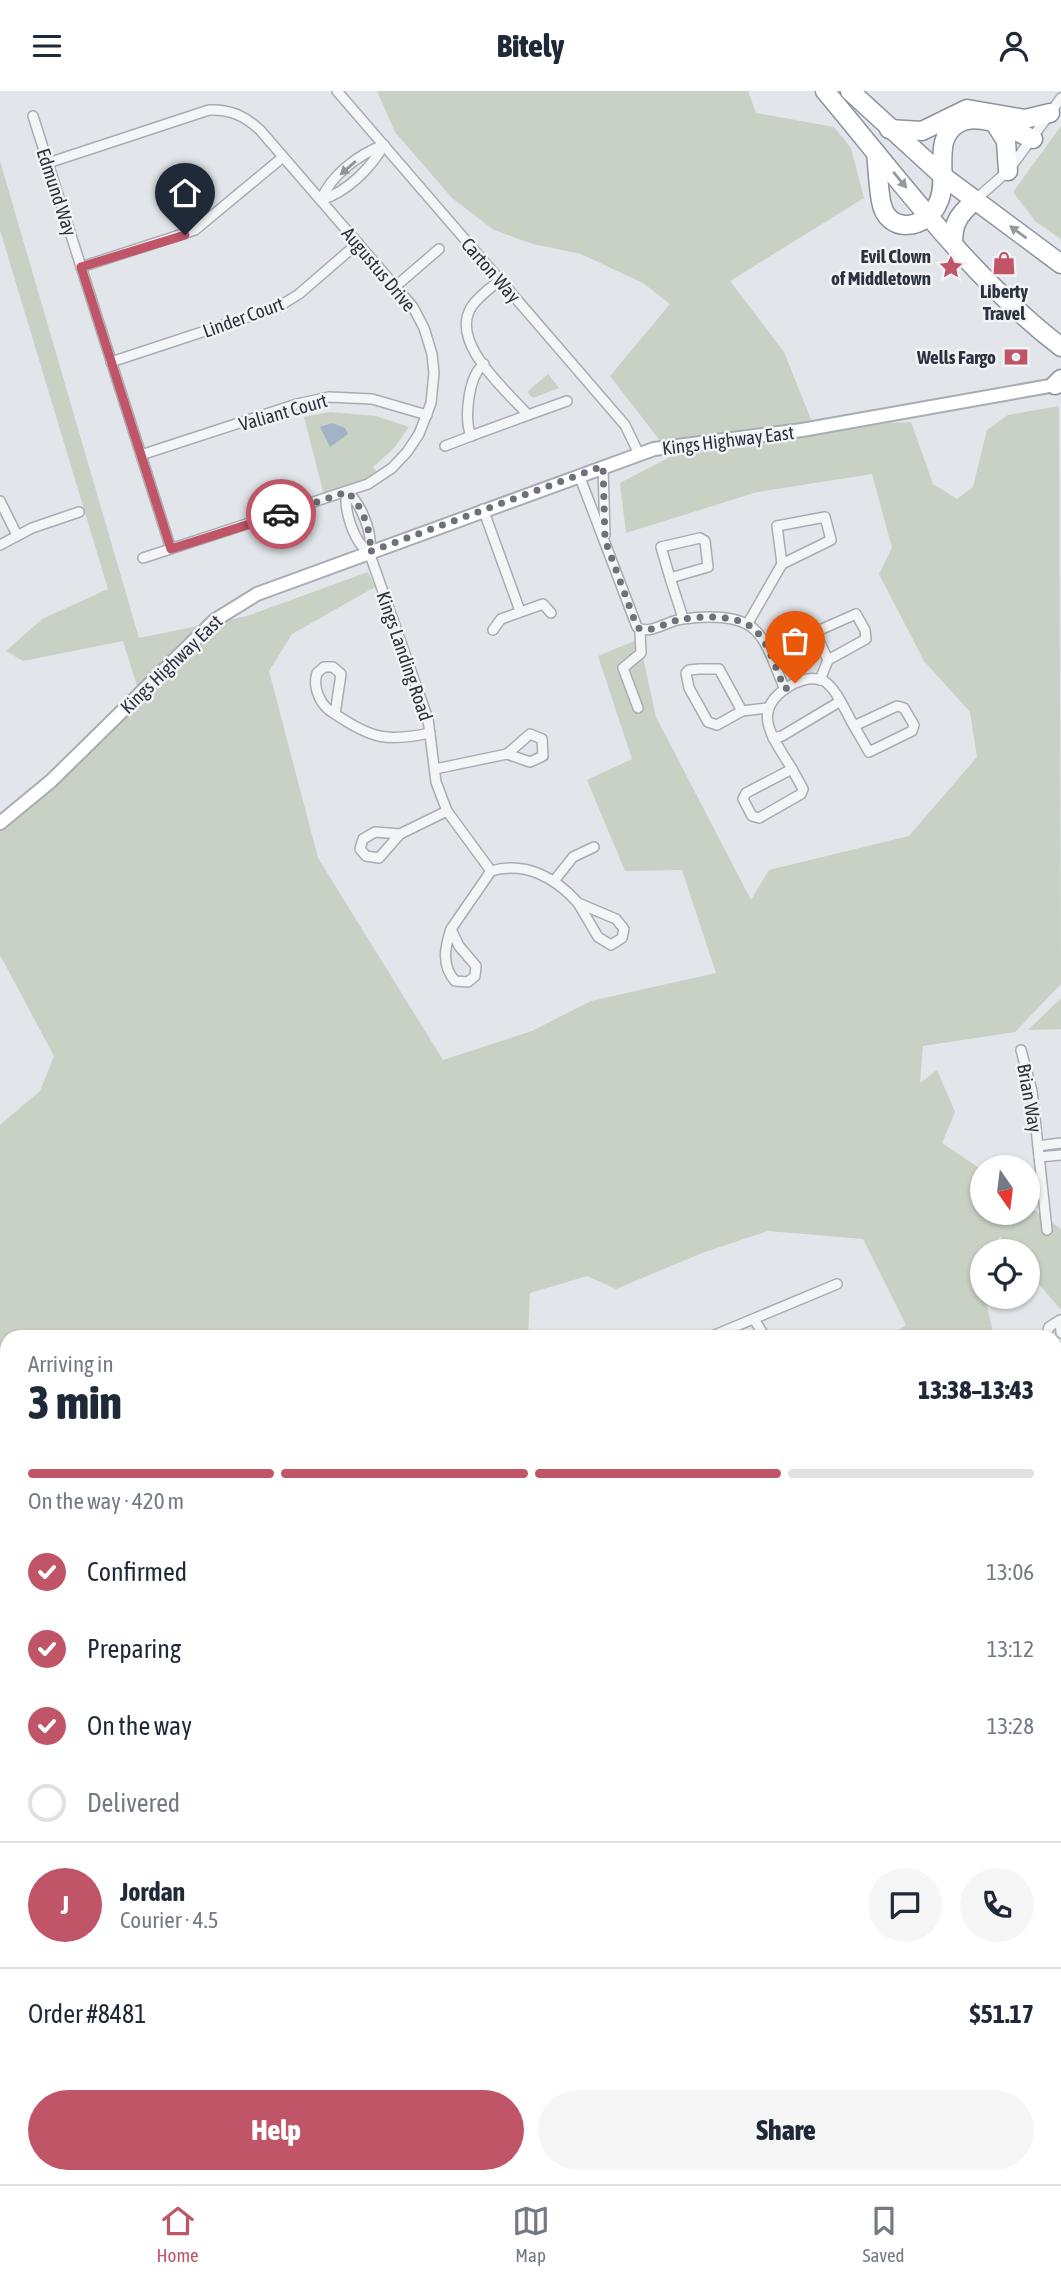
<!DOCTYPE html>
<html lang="en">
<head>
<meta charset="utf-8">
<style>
	body { margin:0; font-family:"Asap Condensed",sans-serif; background:#f6f6f7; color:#1f2937; height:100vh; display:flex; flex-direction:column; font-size:26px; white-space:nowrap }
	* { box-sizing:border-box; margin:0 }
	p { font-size:23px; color:#747a83 }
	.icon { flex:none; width:38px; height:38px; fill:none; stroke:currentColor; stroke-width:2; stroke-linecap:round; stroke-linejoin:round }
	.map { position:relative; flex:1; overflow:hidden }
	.sheet { position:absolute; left:0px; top:1239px; width:1062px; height:854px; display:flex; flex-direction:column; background:#fff; border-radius:21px 21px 0 0; box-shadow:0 2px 5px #0004 }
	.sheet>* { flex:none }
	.needle { width:46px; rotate:166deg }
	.fabs { position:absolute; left:970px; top:1064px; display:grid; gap:14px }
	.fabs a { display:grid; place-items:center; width:70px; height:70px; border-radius:50%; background:#fff; box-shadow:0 2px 5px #0004; font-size:35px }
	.pin { position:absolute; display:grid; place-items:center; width:60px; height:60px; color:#fff; margin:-72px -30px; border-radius:50% 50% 50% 0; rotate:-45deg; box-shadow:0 0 7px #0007 }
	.pin .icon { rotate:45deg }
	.courier { position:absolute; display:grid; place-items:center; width:70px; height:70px; margin:-35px; border:5px solid #bf5567; border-radius:50%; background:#fff; color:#222; box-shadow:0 2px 9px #0007 }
	.head em { font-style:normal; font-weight:800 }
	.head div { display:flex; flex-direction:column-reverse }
	.head { display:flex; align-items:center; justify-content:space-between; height:119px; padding:0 28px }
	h1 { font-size:46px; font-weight:800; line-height:52px }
	.bar { display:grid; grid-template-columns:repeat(4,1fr); gap:10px 7px; align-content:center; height:84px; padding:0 28px }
	.bar i { height:9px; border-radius:5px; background:#e0e1e3 }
	.bar .active { background:#bf5567 }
	.bar p { grid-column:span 4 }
	.line { display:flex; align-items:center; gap:18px; padding:0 28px; border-top:2px solid #e0e1e3 }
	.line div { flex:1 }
	.round { display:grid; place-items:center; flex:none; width:74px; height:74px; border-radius:37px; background:#f6f6f7 }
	ol { padding:0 28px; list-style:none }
	li { display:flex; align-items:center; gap:21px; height:77px }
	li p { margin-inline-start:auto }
	li .icon { padding:7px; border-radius:50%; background:#bf5567; color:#fff; stroke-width:4 }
	li:last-child { color:#747a83 }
	li i { width:38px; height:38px; border:4px solid #e0e1e3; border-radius:50% }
	.action { display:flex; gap:14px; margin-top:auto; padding:14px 28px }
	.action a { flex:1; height:80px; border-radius:42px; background:#bf5567; color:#fff; font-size:28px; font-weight:800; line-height:80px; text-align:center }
	.action a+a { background:#f6f6f7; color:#1f2937 }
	header { display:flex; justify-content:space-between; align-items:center; height:91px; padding:0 28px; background:#fff; font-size:32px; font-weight:800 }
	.tabs { display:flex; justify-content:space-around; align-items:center; height:98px; border-top:2px solid #e0e1e3; background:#fff; font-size:19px; color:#747a83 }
	.tabs a { display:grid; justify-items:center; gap:4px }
	.tabs .active { color:#bf5567 }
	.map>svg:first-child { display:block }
	.built { fill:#d0d4da }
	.green { fill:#c8d1c4 }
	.water { fill:#a1b3c4 }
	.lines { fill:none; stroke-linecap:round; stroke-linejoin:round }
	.stream { stroke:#a1b3c4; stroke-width:2.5 }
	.street-casing { stroke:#a8acb3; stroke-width:12 }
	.secondary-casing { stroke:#a8acb3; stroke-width:16 }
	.highway-casing { stroke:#8b939e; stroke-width:21 }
	.street { stroke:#f4f5f7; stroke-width:9 }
	.secondary { stroke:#fff; stroke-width:12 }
	.highway { stroke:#fff; stroke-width:18 }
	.oneway { fill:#90949b }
	.oneway2 { fill:#96999f }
	.done { stroke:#6c717a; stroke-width:7; stroke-dasharray:0 12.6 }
	.route { stroke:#bf5567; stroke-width:9 }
	.labels { text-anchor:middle; stroke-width:5; stroke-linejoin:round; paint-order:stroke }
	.street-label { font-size:19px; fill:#2c333f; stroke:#f1f3f6 }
	.poi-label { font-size:19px; font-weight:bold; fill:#2c333f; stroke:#f1f3f6; text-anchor:end }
</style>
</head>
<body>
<header><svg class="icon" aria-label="menu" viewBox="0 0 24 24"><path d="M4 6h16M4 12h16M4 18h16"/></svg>Bitely<svg class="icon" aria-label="person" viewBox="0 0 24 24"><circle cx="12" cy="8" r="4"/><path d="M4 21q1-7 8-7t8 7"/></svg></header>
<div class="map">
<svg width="1061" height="2093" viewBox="0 0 1061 2093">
	<rect width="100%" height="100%" fill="#e2e5e9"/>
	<path class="built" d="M1055,1516h6v335l-6,-1z"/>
	<g class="green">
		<path d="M377,0h371l8,22 78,14 17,21 13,50 -134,83 54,71 30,75 97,-5 22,62 24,15 16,-12 14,-57 21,-15 51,-9 2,578 -46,48 -92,14 -3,37 17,-13 18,42 -13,31 40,27v43h45v-8l34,24v81l-34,-40v-19h-15l-12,-14 -14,14h-4l-5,9 5,37h3l9,40h-105l17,-12 -43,-86 -95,-8 -66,22 -86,36 -29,-13 -57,17 -2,44h-521v441l-7,11v-664l40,-34 14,-35 -54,-101v-135l140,-124 -17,-55 -100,20 -17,-10 36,-32 66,-30 -108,-359v-69l139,477 108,-22 121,-44 7,15 -83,47 -23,37 49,187 125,202 89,-29 59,-30 125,-28 -34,-103 -57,1 -38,-91 45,-21 -34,-103 41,-17 17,78 95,183 18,-30 140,-34 68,-79 -7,-45 -46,-51 -45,-87 13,-26 -20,-74 -115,18 -131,41 -6,-50 52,-27 -62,-80 60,-72 -27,-21 -62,-29 -48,-10 -39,-14 -42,-32 -57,-66z"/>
		<path d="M1061,35v113l-25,-17 -23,-30z"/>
		<path d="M548,283l11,14 -26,10 -6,-6z"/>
		<path d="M329,321l47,4 33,11 -15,21 -21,19 4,5 -15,9 -38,14 -20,-78z"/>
		<path d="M1061,907v31l-33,1z"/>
		<path d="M1055,1422l6,2v92h-6z"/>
		<path d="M1055,1629l6,25v187l-6,-1z"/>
		<path d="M98,2086h88v7h-84z"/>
		<path d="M703,2086h305l-2,7h-299z"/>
	</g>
	<path class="water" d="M332,332l13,5 3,6 -18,13 -10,-20z"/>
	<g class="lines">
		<path class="stream" d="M913,2093l7,-7"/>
		<g class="street-casing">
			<g id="street">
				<path d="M337,0l288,334 14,29"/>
				<path d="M33,25l138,433"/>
				<path d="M48,72l161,-53c21,-1 36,6 51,20l153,177 11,21 8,26 2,19 -3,30 -12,31 -12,18 -15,16 -24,16 -225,74"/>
				<path d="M321,109c10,-25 38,-46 63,-55"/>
				<path d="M321,109c26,-8 49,-31 63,-55"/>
				<path d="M975,109l33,-29 53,-73"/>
				<path d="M81,176l114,-37 88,-73"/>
				<path d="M396,195l43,-37"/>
				<path d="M111,271l167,-55 21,-13 59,-51"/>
				<path d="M484,273c-16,12 -20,55 -13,72l57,-21c-22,-25 -80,-73 -56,-109 7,-10 18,-18 28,-26"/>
				<path d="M528,324l39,-14"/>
				<path d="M445,355l26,-10"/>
				<path d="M141,364l156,-51 32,-7 43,2 55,16"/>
				<path d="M603,375l2,69"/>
				<path d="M579,384l58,152c12,9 32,-7 46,-8 21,-3 57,-5 73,12 14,14 20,40 29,58"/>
				<path d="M347,401c14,11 27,43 22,60 -15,-9 -26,-43 -22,-60z"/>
				<path d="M0,410l17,34"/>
				<path d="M483,418l37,102"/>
				<path d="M825,426l6,23 -49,24 -5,-38z"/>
				<path d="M700,447l5,3 3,26 -38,11 -9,-31z"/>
				<path d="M0,454l32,-17 47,-16"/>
				<path d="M369,461l59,167 8,63 11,29 44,60"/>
				<path d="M670,487l13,40"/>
				<path d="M856,523l9,16 1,9 -38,21 -13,-28z"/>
				<path d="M748,532l34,-59"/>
				<path d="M493,539l8,-11 42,-15 8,9"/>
				<path d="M324,576h9l8,7 -6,40c-14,-7 -23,-26 -18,-41z"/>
				<path d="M699,578h20l23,42 -25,14 -9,-3 -19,-34 -3,-15 3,-3z"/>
				<path d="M820,589l8,-20"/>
				<path d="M897,615l7,2 10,17 -2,6 -43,21 -15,-26z"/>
				<path d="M638,617l-15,-40 18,-15 -1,-22"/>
				<path d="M742,620l25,-3"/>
				<path d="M335,623c37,25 52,28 95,19"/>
				<path d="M530,643l12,5 1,17 -13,6 -23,-8z"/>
				<path d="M773,647l9,-2 57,-34"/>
				<path d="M435,678l72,-15"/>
				<path d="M792,678c-20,-33 -44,-60 1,-85 10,-5 20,-8 31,-3 13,8 22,32 30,45"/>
				<path d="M792,678l11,20 -2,5 -42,24 -7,-2 -9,-17 3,-6z"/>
				<path d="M375,741l25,2 -21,24 -13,-2 -6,-7 3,-10z"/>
				<path d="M400,743l47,-23"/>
				<path d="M491,780c35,-10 65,7 87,32"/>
				<path d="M554,790l19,-24 21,-10"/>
				<path d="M578,812l38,16 8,10 -2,9 -11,7 -13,-8z"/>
				<path d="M451,838l8,17 17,20 -1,10 -7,6 -13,-1c-14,-16 -10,-34 -4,-52z"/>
				<path d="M451,838l40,-58"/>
				<path d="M1021,959l11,41 15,139"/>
				<path d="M1038,1055l23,-3"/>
				<path d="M1039,1066l22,-2"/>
				<path d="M754,1228l11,18"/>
				<path d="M710,1246l127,-53"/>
				<path d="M1046,1246l3,-10 11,-7 1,13"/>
				<path d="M1055,1258l6,1"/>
				<path d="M1055,1338l6,-2"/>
				<path d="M0,1814l7,-3"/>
				<path d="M417,2093l1,-7"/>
				<path d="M553,2093l2,-7"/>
				<path d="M703,2093l1,-7"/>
			</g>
		</g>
		<g class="secondary-casing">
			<path id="secondary" d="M0,732l51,-42 164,-161 42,-26 397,-145 148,-19 259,-46"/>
		</g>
		<g class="highway-casing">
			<g id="highway">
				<path d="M825,0c74,88 144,185 236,256"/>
				<path d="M850,0l94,86 117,87"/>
				<path d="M996,34l10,16 2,30"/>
				<path d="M889,38l33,2 45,-22 58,10 25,-6"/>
				<path d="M876,62c2,16 2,32 5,48 6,35 46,28 57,2 12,-24 -7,-63 19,-79 22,-14 55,6 76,15"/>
				<path d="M953,152c0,-21 6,-28 21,-42"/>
				<path d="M1055,294l6,-6"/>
			</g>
		</g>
		<use href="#street" class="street"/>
		<use href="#secondary" class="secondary"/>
		<use href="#highway" class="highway"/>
	</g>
	<defs><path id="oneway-solid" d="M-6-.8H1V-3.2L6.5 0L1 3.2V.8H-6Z" transform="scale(1.75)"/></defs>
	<use class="oneway" href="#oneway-solid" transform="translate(348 77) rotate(139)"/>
	<g class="oneway2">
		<use href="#oneway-solid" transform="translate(900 89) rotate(50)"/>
		<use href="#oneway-solid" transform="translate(1018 141) rotate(-144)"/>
	</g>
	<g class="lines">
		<path class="done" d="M281,423l66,-22c14,11 27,43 22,60l234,-86 2,74 32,87c11,9 32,-7 46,-8 21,-3 57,-5 73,12 14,14 20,40 29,58l10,-6"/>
		<path class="route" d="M185,144l-104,32 90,282 110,-35"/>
	</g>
	<defs>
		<g id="shop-bare" transform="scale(1.89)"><path d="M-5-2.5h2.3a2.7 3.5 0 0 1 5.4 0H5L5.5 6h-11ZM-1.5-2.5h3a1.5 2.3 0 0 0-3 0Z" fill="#bf5567" stroke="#f1f3f6" stroke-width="2.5" paint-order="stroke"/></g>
		<g id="sight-bare" transform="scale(1.89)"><path d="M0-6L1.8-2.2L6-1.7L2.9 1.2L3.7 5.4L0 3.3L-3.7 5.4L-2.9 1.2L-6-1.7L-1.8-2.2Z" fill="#bf5567" stroke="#f1f3f6" stroke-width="2.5" paint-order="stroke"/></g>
		<g id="bank-bare" transform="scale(1.89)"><path d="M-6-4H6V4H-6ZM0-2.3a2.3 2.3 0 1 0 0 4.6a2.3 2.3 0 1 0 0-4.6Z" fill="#bf5567" stroke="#f1f3f6" stroke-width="2.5" paint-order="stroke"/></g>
	</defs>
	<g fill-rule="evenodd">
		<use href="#shop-bare" x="1004" y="172"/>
		<use href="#sight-bare" x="951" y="176"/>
		<use href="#bank-bare" x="1016" y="266"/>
	</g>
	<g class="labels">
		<g class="street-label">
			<text transform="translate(57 101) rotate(72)" y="7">Edmund Way</text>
			<text transform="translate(379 178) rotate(50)" y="7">Augustus Drive</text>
			<text transform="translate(491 179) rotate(49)" y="7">Carton Way</text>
			<text transform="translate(243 226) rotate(-20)" y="7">Linder Court</text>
			<text transform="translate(283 321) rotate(-16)" y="7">Valiant Court</text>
			<text transform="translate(728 349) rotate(-7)" y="7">Kings Highway East</text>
			<text transform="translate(405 565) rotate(71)" y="7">Kings Landing Road</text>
			<text transform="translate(171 573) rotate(-44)" y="7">Kings Highway East</text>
			<text transform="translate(1030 1007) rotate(80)" y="7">Brian Way</text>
		</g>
		<g class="poi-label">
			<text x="931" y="172">Evil Clown<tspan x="931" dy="22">of Middletown</tspan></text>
			<text x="1004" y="207" text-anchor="middle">Liberty<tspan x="1004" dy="22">Travel</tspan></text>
			<text x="996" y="273">Wells Fargo</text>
		</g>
	</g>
</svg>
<div class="fabs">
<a><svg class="needle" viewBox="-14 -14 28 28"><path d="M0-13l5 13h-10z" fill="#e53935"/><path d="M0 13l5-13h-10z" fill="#747a83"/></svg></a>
<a><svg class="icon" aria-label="locate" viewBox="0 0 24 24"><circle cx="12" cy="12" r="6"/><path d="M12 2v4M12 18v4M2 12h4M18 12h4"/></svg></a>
</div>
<div class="pin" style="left:795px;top:592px;background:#ea580c"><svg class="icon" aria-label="bag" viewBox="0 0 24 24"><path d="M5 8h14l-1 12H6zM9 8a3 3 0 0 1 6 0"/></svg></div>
<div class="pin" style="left:185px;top:144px;background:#1f2937"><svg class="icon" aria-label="home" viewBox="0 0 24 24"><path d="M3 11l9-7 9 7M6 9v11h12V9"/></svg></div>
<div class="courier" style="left:281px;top:423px"><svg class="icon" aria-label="car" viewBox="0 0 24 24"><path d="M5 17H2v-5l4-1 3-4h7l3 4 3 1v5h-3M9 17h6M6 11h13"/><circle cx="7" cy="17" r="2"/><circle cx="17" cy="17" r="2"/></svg></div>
<section class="sheet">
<div class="head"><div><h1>3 min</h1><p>Arriving in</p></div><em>13:38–13:43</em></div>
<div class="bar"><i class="active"></i><i class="active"></i><i class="active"></i><i></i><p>On the way · 420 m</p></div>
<ol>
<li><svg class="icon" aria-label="check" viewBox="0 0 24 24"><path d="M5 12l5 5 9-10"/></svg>Confirmed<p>13:06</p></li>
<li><svg class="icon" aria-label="check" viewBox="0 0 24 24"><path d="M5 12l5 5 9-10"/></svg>Preparing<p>13:12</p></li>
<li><svg class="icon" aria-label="check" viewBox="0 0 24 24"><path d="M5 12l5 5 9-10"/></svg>On the way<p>13:28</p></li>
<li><i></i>Delivered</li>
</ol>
<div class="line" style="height:126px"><b class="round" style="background:#bf5567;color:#fff">J</b><div><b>Jordan</b><p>Courier · 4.5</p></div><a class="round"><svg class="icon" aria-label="chat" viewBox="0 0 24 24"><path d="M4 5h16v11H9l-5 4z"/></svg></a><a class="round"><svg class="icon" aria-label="phone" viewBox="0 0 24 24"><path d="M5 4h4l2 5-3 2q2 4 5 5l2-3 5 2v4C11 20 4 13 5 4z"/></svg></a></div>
<div class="line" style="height:91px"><div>Order #8481</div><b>$51.17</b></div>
<div class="action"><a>Help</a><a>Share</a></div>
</section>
</div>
<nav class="tabs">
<a class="active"><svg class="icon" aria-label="home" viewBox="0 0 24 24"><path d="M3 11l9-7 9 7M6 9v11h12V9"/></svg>Home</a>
<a><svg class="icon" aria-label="map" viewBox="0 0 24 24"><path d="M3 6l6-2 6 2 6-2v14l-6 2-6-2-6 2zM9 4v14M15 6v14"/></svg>Map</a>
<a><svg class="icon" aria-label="saved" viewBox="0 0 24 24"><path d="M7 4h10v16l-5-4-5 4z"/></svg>Saved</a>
</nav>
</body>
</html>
